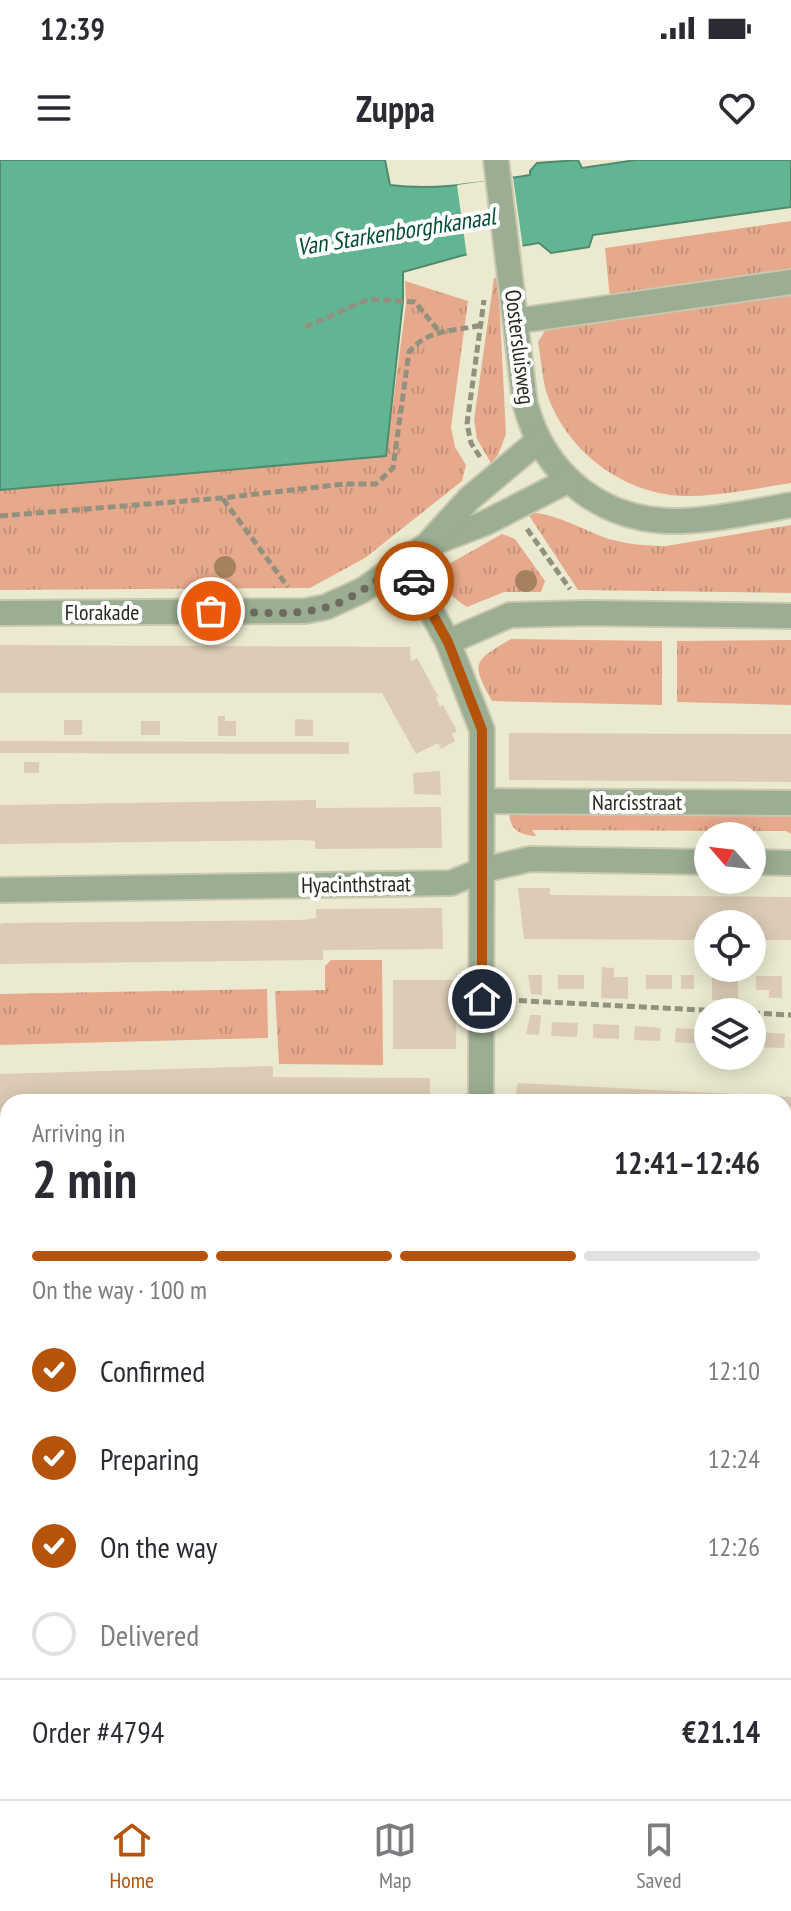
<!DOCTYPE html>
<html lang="en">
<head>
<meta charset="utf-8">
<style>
	body { margin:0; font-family:"PT Sans Narrow",sans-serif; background:#f2f2f3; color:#2b2b33; height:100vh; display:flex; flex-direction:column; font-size:30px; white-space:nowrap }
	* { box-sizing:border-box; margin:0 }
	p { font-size:26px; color:#7c7c81 }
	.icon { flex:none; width:44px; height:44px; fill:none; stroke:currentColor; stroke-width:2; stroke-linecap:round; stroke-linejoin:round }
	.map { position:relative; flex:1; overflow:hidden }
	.drawer { position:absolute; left:0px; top:934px; width:792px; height:706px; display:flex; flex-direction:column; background:#fff; border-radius:24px 24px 0 0; box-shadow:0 4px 20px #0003 }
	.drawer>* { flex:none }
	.needle { width:52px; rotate:298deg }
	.controls { position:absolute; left:694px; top:662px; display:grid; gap:16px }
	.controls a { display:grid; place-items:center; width:72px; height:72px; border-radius:50%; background:#fff; box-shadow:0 4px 20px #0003; font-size:40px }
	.pin { position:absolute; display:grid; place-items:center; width:68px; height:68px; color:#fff; margin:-34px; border:4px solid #fff; border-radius:50%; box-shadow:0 2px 8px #0007 }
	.courier { position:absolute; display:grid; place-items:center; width:80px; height:80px; margin:-40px; border:6px solid #b45309; border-radius:50%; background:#fff; color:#222; box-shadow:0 2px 10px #0007 }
	.head em { font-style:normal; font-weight:800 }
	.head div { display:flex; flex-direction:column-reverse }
	.head { display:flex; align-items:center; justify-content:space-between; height:136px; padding:0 32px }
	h1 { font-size:52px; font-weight:800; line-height:60px }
	.bar { display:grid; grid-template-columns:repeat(4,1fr); gap:12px 8px; align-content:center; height:96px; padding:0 32px }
	.bar i { height:10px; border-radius:6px; background:#e1e1e2 }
	.bar .on { background:#b45309 }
	.bar p { grid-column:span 4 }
	.line { display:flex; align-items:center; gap:20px; padding:0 32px; border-top:2px solid #e1e1e2 }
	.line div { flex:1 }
	ol { padding:0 32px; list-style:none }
	li { display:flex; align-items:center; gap:24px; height:88px }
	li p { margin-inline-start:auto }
	li .icon { padding:8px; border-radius:50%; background:#b45309; color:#fff; stroke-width:4 }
	li:last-child { color:#7c7c81 }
	li i { width:44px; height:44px; border:4px solid #e1e1e2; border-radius:50% }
	.status { display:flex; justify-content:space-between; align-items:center; height:56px; padding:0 40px; background:#fff; direction:ltr }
	.status svg { height:22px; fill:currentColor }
	header { display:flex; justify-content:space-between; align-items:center; height:104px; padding:0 32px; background:#fff; font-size:36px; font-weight:800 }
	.tab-bar { display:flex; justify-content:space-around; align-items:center; height:112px; border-top:2px solid #e1e1e2; background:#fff; font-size:22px; color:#7c7c81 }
	.tab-bar a { display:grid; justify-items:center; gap:4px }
	.tab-bar .on { color:#b45309 }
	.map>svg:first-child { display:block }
	.grass { fill:url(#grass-tufts) }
	.park { fill:url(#park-dots) }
	.water { fill:#62b592; stroke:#518a6f; stroke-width:2 }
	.pier { fill:#ebead0 }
	.building { fill:#dcccb7 }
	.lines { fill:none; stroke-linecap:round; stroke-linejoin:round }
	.minor-casing { stroke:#c8c7b0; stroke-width:28 }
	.path { stroke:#92917f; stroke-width:5; stroke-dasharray:8 4; stroke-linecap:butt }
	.minor { stroke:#9bad92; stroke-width:24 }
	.tree { fill:#a5815f }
	.done { stroke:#6c6b5c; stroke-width:8; stroke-dasharray:0 14.4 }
	.route { stroke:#b45309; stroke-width:10 }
	.labels { text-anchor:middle; stroke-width:8; stroke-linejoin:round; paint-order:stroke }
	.street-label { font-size:22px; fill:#28271e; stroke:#fff }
	.water-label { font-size:24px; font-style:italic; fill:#044c35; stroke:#fff }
</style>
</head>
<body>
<div class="status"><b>12:39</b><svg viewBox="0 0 49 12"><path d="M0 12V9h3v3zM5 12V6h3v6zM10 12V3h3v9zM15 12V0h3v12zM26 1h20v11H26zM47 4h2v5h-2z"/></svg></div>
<header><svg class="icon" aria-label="menu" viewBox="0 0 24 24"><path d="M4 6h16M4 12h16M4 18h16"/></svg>Zuppa<svg class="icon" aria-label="heart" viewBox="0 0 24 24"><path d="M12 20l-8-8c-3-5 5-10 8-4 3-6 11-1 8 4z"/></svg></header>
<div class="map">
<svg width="791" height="1639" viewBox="0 0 791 1639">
	<defs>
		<pattern id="grass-tufts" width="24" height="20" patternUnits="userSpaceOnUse" patternTransform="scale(2)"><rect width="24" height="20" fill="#e6a98b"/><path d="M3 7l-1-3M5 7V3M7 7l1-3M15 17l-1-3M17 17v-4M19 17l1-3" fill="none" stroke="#c59178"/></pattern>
		<pattern id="park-dots" width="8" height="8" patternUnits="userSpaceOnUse" patternTransform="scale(2)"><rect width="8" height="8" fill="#e6a98b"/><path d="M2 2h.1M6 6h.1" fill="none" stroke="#c59178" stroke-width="1.8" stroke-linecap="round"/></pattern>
	</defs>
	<rect width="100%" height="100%" fill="#ebead0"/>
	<g class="grass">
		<path d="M791,61v52l-181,26 -5,-51z"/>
		<path d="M498,117l8,157 -8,21 -7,8 -14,-24 -3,-19 20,-142z"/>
		<path d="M405,121l63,20 -17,126 4,20 11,18 -4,16 -97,77 -55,30 -310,2v-100l386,-34 20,-152z"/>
		<path d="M791,129v194c-32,5 -66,12 -99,13 -64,2 -126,-43 -146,-105 -4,-15 -5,-33 -8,-49l11,-18z"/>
		<path d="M537,353c25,4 43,15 66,24 21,7 42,9 63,9l125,-21v68l-213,-3 -50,-76z"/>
		<path d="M502,374l13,5 30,42 -4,11h-37l-37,15c-18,-11 -25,-20 -20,-42z"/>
		<path d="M511,479l151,2v64l-170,-4c-22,-39 -18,-40 19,-62z"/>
		<path d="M791,480v65l-114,-3v-61z"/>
		<path d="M509,649l282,2v23l-5,-3 -254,-1 4,6c-19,-1 -27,-8 -27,-27z"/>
		<path d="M331,800h51l1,105 -104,-1 -4,-73 50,-1v-24z"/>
		<path d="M267,829l1,49 -268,7v-51z"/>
	</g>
	<g class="park">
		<rect x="0" y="1034" width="8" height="498"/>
		<path d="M784,1040l7,1v541l-7,-2z"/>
	</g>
	<g class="water">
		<path d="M0,0h385l5,25c48,6 93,-3 140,-10v-4l7,-8 41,-3 4,8 54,-8h155v47l-198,28 -4,12 -38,6 -12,-10 -75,12 -61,17v29l-17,155 -386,34z"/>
		<path d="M784,1230l7,1v261l-7,-1z"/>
	</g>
	<path class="pier" d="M513,17l10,72 -56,8 -10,-72z"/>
	<g class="building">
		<path d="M0,485l410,2 1,14 6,-3 21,38 -2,2 4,9 3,-2 14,26 -5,3 3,7 -14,8 -3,-6 -22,11 -34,-61h-382z"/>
		<path d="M218,556h7v5h11v15h-18z"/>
		<path d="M295,559l18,1v16h-18z"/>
		<rect x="64" y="560" width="18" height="15"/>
		<rect x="141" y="561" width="19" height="14"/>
		<path d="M509,573l282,1v48l-282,-2z"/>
		<path d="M0,581l349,1v12l-349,-1z"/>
		<rect x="24" y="602" width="15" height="11"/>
		<path d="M440,611l1,24 -27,-1 -1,-21z"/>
		<path d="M316,640v8l125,-1 1,41 -127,1v-8l-13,-1 -302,4v-39z"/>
		<path d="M518,728h32v7l241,2v43h-39v-16h-44v16l-184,-1z"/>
		<path d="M442,748l1,41 -120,1v10l-323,4v-40l5,-1 298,-3 13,-2v-9z"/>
		<path d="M602,807l12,1v9h14v22l-27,-1z"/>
		<path d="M528,815h14v20l-11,-1z"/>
		<rect x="558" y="815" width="26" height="14"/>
		<rect x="646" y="815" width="26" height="14"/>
		<rect x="681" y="815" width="13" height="14"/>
		<path d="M712,815l26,1v24h-26z"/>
		<path d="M756,816h26v22h-13v-8h-13z"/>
		<path d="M393,820h64l-1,69h-63z"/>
		<path d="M530,855h11l-2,20 -13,-1z"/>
		<path d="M552,862l26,1 -1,14 -26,-1z"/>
		<path d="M593,864l26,1v14l-26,-1z"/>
		<path d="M635,866l26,2 -1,13 -26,-1z"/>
		<path d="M676,868l26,2 -1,14 -26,-2z"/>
		<path d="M759,872l26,2 -1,14 -26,-1z"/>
		<path d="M273,906v11l157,1v24h-422v15h-8v-43z"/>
		<path d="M518,923l273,14v38h-7v-33h-270z"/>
		<path d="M0,1608h8v24h169v7h-177z"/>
		<rect x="186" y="1632" width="312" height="7"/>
		<path d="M516,1632l38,1v6h-39z"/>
		<path d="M665,1632h23l26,7h-51z"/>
	</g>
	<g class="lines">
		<g class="minor-casing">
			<g id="minor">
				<path d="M496,0l29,243c19,73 78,120 155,118 37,-1 75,-10 111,-16"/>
				<path d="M516,161l275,-39"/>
				<path d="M433,383l52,-20 84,-43"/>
				<path d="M404,401l44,81 34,88 -1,372"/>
				<path d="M0,453l305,-2 21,-4 37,-17 64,-45 42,-46 69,-58"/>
				<path d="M448,482l62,-27 77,-2 204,3"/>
				<path d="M483,641l308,2"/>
				<path d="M752,702l39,1"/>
				<path d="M0,730l451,-7 32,-13 47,-11 178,3"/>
				<path d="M0,996h8"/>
				<path d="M784,1006h7"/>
				<path d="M0,1579h8"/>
				<path d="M784,1622l7,1"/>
				<path d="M598,1639l1,-7"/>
			</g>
		</g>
		<g class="path">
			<path d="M305,167l64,-28 46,3 23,28"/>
			<path d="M480,297l-9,-14 -4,-19 17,-124"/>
			<path d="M223,339l65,88"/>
			<path d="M0,356l222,-18 122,-14h32l17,-16 16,-116c20,-24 44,-20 72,-27"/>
			<path d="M527,369l43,60"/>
			<path d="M507,840l234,12"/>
			<path d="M752,853l39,2"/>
			<path d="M784,1166l7,10"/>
			<path d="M784,1166l7,-7"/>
			<path d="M0,1179h8"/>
			<path d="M0,1420h8"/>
			<path d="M0,1519h8"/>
			<path d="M784,1563l7,1"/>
		</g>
		<use href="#minor" class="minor"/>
	</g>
	<g class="tree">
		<circle cx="225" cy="407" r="11"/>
		<circle cx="526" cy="421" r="11"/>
	</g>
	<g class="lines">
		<path class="done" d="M211,451c36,0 78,6 113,-3 30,-8 55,-30 80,-47l10,20"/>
		<path class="route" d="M414,421l34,61 34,88v269"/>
	</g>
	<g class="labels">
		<g class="street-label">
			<text transform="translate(520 187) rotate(83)" y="8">Oostersluisweg</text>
			<text x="102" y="460">Florakade</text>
			<text x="637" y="650">Narcisstraat</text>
			<text transform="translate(356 724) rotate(-1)" y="8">Hyacinthstraat</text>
		</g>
		<g class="water-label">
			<text transform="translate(396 72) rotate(-9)" y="8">Van Starkenborghkanaal</text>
		</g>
	</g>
</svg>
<div class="controls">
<a><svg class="needle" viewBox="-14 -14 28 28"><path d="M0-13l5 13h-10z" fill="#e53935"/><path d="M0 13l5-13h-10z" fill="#7c7c81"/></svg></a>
<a><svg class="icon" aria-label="locate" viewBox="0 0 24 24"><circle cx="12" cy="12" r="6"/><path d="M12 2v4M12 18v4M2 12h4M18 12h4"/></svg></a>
<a><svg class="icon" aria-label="layers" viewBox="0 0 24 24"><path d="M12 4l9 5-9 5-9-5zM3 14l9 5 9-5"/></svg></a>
</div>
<div class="pin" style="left:211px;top:451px;background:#ea580c"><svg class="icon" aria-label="bag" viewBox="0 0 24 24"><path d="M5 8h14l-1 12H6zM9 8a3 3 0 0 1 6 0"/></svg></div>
<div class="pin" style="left:482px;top:839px;background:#1f2937"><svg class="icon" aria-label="home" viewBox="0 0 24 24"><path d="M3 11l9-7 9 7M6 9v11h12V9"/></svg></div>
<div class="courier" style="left:414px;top:421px"><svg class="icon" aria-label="car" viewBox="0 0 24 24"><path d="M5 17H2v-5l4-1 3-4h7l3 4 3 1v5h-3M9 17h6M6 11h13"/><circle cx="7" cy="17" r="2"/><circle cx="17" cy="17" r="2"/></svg></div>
<section class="drawer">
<div class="head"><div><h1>2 min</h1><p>Arriving in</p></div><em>12:41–12:46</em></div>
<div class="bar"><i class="on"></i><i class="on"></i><i class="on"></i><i></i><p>On the way · 100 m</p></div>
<ol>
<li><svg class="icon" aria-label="check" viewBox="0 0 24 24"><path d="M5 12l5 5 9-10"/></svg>Confirmed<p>12:10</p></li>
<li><svg class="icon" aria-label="check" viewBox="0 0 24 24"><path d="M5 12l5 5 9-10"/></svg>Preparing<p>12:24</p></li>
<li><svg class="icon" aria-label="check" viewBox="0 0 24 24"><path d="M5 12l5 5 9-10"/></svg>On the way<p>12:26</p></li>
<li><i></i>Delivered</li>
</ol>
<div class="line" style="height:104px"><div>Order #4794</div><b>€21.14</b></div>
</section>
</div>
<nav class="tab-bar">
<a class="on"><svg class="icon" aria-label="home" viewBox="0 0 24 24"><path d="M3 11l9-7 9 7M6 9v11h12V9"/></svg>Home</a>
<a><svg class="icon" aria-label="map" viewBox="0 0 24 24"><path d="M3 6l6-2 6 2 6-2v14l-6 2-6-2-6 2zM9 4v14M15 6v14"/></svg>Map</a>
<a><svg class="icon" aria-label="saved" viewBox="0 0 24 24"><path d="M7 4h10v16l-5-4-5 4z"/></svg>Saved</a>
</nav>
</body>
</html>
